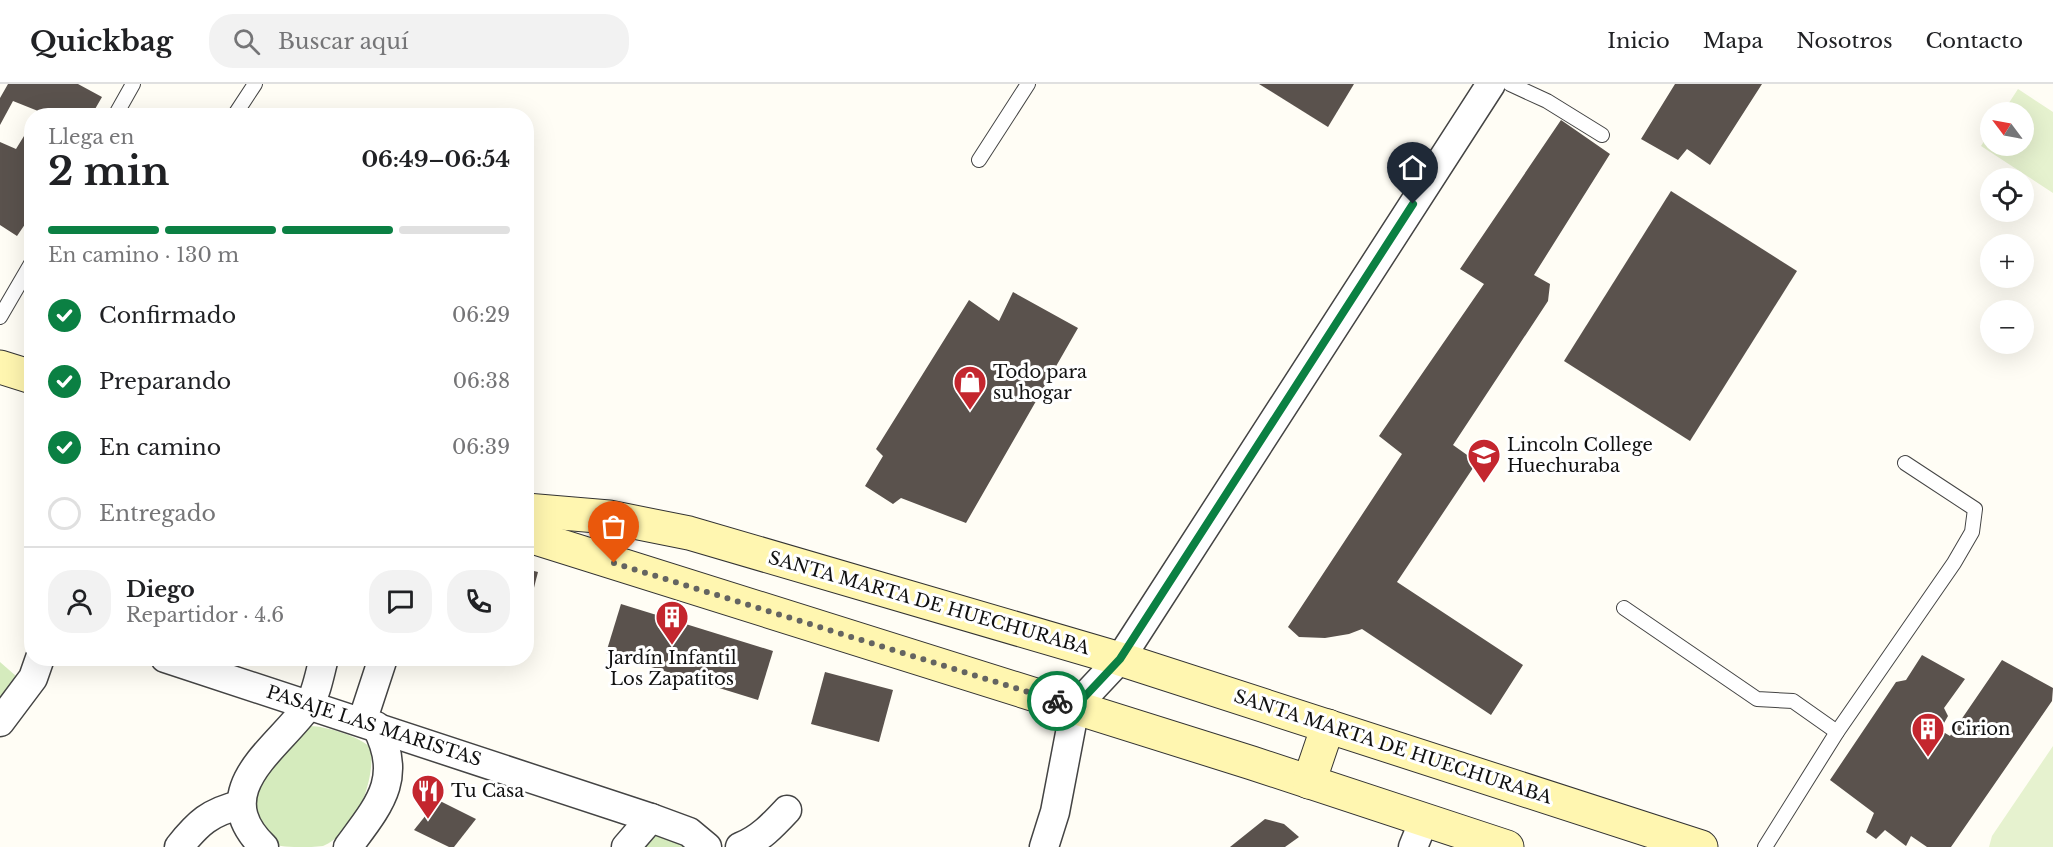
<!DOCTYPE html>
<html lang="es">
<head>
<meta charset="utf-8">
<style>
	body { margin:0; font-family:"Libre Baskerville",serif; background:#f2f2f2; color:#202124; height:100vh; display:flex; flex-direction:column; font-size:22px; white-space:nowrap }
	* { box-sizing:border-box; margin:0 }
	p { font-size:20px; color:#757577 }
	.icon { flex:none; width:33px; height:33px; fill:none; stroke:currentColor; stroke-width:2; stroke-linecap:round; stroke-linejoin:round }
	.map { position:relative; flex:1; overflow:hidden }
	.drawer { position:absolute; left:24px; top:24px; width:510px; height:558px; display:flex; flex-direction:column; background:#fff; border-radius:24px; box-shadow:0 6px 24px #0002 }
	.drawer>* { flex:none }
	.needle { width:39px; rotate:302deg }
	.tools { position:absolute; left:1980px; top:18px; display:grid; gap:12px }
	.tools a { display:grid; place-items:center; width:54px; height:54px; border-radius:50%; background:#fff; box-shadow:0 6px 24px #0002; font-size:30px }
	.pin { position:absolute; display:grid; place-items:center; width:51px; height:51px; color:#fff; margin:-62px -26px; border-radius:50% 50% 50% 0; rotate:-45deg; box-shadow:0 0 6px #0007 }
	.pin .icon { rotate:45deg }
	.courier { position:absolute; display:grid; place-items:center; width:60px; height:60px; margin:-30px; border:4px solid #0b8043; border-radius:50%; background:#fff; color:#222; box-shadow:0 2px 8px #0007 }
	.headline em { font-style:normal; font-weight:700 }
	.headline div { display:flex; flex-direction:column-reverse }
	.headline { display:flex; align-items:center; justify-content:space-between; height:102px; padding:0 24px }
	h1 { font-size:39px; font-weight:700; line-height:45px }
	.bar { display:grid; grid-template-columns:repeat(4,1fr); gap:9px 6px; align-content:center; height:72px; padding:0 24px }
	.bar i { height:8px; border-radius:4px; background:#e0e0e0 }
	.bar .selected { background:#0b8043 }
	.bar p { grid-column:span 4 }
	.line { display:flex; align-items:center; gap:15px; padding:0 24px; border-top:2px solid #e0e0e0 }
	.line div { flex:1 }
	.round { display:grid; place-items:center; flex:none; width:63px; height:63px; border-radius:24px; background:#f2f2f2 }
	ol { padding:0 24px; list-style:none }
	li { display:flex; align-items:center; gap:18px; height:66px }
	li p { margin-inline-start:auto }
	li .icon { padding:6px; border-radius:50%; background:#0b8043; color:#fff; stroke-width:4 }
	li:last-child { color:#757577 }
	li i { width:33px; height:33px; border:3px solid #e0e0e0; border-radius:50% }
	header { display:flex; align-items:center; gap:36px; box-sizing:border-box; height:84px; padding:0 30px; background:#fff; border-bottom:2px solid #e0e0e0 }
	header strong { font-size:28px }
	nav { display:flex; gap:33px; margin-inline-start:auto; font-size:21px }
	.search { width:420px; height:54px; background:#f2f2f2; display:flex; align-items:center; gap:15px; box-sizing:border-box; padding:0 21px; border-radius:24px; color:#757577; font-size:22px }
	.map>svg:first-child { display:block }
	.green { fill:#d5ebbd }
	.pitch { fill:#e6f2cf }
	.building { fill:#5a524d }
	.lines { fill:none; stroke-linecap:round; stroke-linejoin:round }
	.lane-casing { stroke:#444; stroke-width:16 }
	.street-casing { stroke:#444; stroke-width:31 }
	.secondary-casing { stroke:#333; stroke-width:35 }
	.lane { stroke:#fff; stroke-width:14 }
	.street { stroke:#fff; stroke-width:28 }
	.secondary { stroke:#fff6b0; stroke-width:33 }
	.done { stroke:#646461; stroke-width:6; stroke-dasharray:0 10.8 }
	.route { stroke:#0b8043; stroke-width:8 }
	.labels { text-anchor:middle; stroke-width:6; stroke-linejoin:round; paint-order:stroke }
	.poi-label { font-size:18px; fill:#111; stroke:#fff; text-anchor:start }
	.street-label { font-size:18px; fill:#111; stroke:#fff }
</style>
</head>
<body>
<header>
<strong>Quickbag</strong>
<div class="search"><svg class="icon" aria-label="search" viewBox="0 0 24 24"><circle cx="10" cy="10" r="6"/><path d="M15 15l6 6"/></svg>Buscar aquí</div>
<nav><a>Inicio</a><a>Mapa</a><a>Nosotros</a><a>Contacto</a></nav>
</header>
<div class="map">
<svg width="2053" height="763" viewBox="0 0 2053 763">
	<rect width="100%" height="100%" fill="#fffdf5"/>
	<g class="green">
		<path d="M0,578l16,14 2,4 -18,27z"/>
		<path d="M310,642c16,0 51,11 61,22 4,34 -15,84 -48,98 -7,1 -16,1 -23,1 -32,0 -31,-3 -41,-31 -5,-14 -6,-26 2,-39 10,-16 31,-34 43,-49z"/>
		<path d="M655,746l41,17h-55z"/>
	</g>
	<g class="pitch">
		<path d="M2018,5l35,23v81l-72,-47 9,-14v14h34v-34h-21z"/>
		<path d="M2053,662v101h-64l3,-11z"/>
	</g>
	<g class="building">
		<path d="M8,0h70l24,13 -11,19h-55l2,-5 -25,-10 -13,24v-27z"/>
		<path d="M1259,0h95l-26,43z"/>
		<path d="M1675,0h87l-52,81 -23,-16 -9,11 -37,-21z"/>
		<path d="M1561,36l49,34 -76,121 16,9 -2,17 -95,144 24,17 -80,120 126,83 -32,50 -129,-86 -13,5 -24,4 -26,-1 -11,-10 114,-173 -23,-18 105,-152 -24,-15z"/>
		<path d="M32,39v91l-15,22 -17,-11v-83l16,7z"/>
		<path d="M1671,107l126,80 -107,170 -126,-80z"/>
		<path d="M1013,208l65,36 -112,195 -65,-25 -8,6 -28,-18 18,-30 -7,-7 93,-149 30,21z"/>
		<path d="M526,485l12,3 -11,43h-1z"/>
		<path d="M621,520l152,47 -15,49 -152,-47z"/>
		<path d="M1922,571l43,24 -21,29 4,8 -8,14 10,6 52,-76 51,28 -1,13 -101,146h-24l-16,-11 -5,10 -21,-16 -9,9 -10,-7 8,-19 -44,-33 66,-98 10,-2z"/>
		<path d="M825,588l68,18 -14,52 -68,-18z"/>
		<path d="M438,716l38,19 -22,28h-5l-35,-17z"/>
		<path d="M1265,735l19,5 15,13 -14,10h-55z"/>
	</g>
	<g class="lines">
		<g class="lane-casing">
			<g id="lane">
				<path d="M1510,0l37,17 55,34"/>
				<path d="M115,32l18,-32"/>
				<path d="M234,32l21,-32"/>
				<path d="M979,76l49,-76"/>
				<path d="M0,233l32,-55"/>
				<path d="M1624,524l133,91 36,2 44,31"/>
				<path d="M1765,763l72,-115 117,-169 18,-31 3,-23 -70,-46"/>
			</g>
		</g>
		<g class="street-casing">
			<g id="street">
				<path d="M165,574l486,160 38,14 18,15"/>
				<path d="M0,638l33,-44 7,-20"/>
				<path d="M362,638l21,-64"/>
				<path d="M179,763c19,-24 31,-35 61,-42"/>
				<path d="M264,763c-58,-56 12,-97 44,-141 8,-10 12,-34 16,-48"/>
				<path d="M348,763c31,-42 56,-69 28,-121"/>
				<path d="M626,763l25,-29"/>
				<path d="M740,763c20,-8 33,-22 47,-37"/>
				<path d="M1044,763l11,-35 20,-105 45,-48 371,-575"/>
				<path d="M1413,763l11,-27"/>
			</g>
		</g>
		<g class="secondary-casing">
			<g id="secondary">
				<path d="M0,283l32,10"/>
				<path d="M526,426l83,7 80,16 431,126 581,188"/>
				<path d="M526,451l726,228 255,84"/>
				<path d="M1309,698l19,-56"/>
			</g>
		</g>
		<use href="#lane" class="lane"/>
		<use href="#street" class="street"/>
		<use href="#secondary" class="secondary"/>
	</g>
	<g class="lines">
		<path class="done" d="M614,479l443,138"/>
		<path class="route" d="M1057,617l18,6 45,-48 293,-455"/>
	</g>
	<defs>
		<g id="shop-pin" transform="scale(1.725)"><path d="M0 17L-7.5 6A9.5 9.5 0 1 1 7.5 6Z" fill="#c4262e" stroke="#fff"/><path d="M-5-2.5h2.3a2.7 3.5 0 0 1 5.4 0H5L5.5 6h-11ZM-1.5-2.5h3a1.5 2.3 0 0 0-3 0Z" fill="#fff"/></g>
		<g id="school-pin" transform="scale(1.725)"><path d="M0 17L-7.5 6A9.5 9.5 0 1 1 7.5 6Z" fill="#c4262e" stroke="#fff"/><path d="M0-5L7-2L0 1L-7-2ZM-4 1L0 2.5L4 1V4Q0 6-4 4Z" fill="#fff"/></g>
		<g id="building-pin" transform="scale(1.725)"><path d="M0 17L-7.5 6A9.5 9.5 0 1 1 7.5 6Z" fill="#c4262e" stroke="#fff"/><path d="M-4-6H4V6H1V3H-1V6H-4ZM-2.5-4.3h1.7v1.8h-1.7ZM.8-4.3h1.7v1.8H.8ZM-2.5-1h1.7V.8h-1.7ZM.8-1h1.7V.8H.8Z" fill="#fff"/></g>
		<g id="restaurant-pin" transform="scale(1.725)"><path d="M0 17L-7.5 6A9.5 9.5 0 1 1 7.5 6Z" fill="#c4262e" stroke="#fff"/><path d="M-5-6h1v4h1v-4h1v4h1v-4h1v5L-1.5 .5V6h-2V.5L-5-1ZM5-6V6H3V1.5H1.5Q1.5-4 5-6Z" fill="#fff"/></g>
	</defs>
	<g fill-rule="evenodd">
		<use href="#shop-pin" x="970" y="298"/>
		<use href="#school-pin" x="1484" y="371"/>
		<use href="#building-pin" x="672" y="533"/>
		<use href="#building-pin" x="1928" y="645"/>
		<use href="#restaurant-pin" x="428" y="707"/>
	</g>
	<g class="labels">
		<g class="poi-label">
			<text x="993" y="294">Todo para<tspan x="993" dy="21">su hogar</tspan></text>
			<text x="1507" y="367">Lincoln College<tspan x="1507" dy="21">Huechuraba</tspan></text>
			<text x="672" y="580" text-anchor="middle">Jardín Infantil<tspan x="672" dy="21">Los Zapatitos</tspan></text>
			<text x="1951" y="651">Cirion</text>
			<text x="451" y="713">Tu Casa</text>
		</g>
		<g class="street-label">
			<text transform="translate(929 519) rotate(16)" y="6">SANTA MARTA DE HUECHURABA</text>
			<text transform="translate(374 642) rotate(18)" y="6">PASAJE LAS MARISTAS</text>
			<text transform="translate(1393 663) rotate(18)" y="6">SANTA MARTA DE HUECHURABA</text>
		</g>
	</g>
</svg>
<div class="tools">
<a><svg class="needle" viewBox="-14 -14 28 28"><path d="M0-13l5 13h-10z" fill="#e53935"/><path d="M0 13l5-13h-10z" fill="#757577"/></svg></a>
<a><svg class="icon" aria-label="locate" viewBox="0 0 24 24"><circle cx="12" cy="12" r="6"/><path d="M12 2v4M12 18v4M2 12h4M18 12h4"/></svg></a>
<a>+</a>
<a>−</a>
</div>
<div class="pin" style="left:614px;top:479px;background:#ea580c"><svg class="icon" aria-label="bag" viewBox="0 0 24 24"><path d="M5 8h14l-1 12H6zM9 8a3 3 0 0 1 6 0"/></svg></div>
<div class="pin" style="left:1413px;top:120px;background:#1f2937"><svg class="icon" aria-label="home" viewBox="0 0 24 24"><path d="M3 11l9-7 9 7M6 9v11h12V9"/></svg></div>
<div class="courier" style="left:1057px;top:617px"><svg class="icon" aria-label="bike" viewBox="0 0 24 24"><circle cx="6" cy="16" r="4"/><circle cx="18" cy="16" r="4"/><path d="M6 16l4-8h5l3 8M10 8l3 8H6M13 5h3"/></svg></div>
<section class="drawer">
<div class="headline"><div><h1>2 min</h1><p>Llega en</p></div><em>06:49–06:54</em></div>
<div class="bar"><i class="selected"></i><i class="selected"></i><i class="selected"></i><i></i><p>En camino · 130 m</p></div>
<ol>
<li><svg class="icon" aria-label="check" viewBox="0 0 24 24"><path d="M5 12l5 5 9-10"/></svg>Confirmado<p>06:29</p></li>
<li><svg class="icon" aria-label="check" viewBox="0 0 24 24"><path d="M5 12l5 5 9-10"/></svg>Preparando<p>06:38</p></li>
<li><svg class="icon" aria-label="check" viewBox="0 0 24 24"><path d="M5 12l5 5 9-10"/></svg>En camino<p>06:39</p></li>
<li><i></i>Entregado</li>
</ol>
<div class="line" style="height:108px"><a class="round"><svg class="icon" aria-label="person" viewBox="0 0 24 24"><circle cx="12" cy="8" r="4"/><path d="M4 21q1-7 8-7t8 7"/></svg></a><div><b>Diego</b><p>Repartidor · 4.6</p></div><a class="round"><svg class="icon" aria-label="chat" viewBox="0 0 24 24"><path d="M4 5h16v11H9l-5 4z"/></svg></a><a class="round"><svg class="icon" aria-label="phone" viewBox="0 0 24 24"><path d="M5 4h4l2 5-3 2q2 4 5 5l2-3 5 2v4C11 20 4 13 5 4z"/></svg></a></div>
</section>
</div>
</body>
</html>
